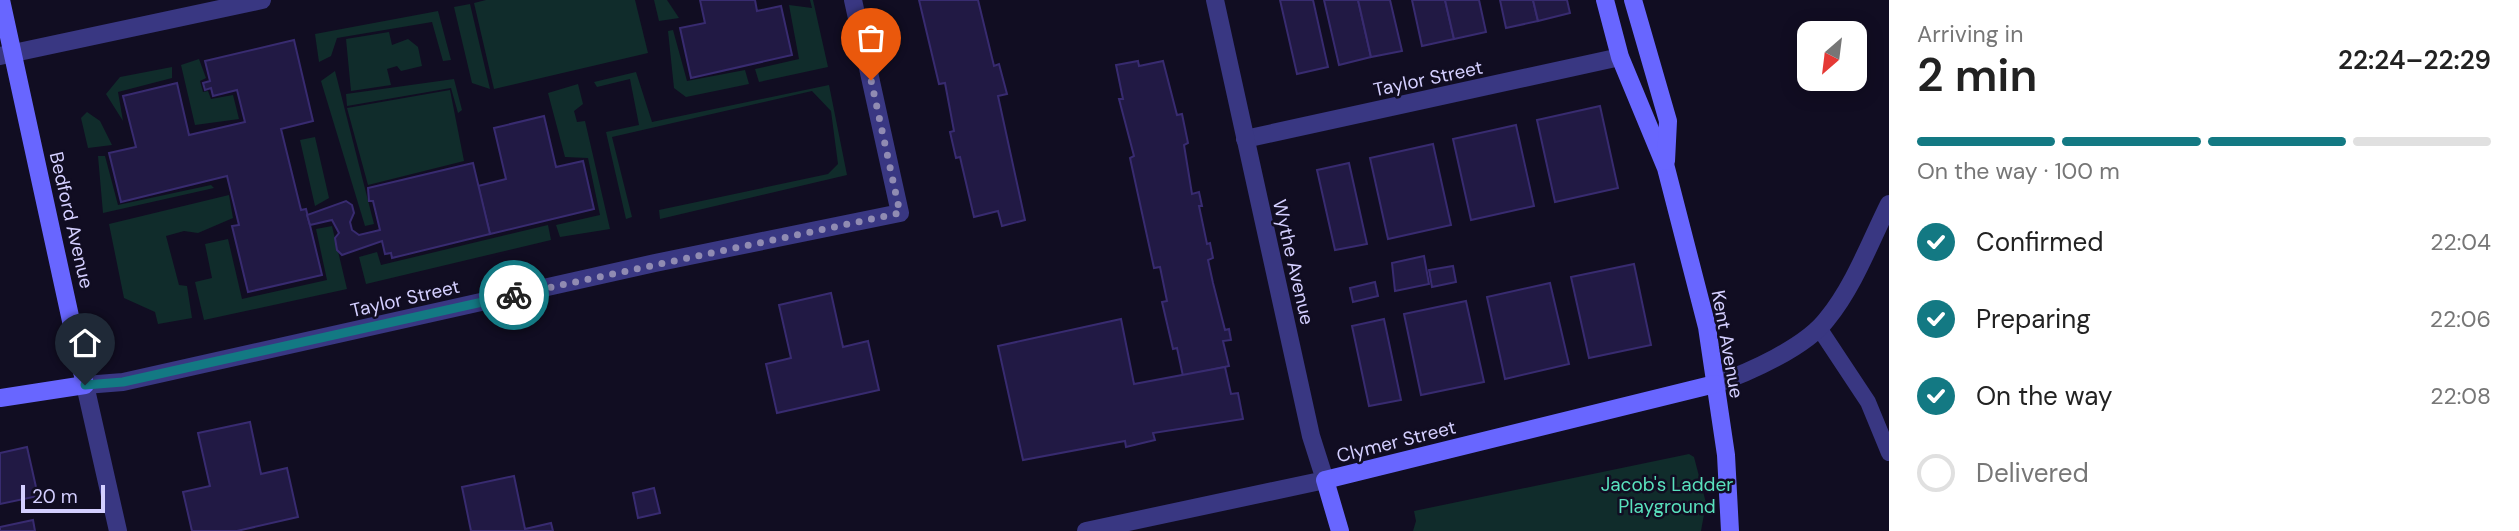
<!DOCTYPE html>
<html lang="en">
<head>
<meta charset="utf-8">
<style>
	body { margin:0; font-family:"DM Sans",sans-serif; background:#f6f6f6; color:#222; height:100vh; display:flex; flex-direction:column; font-size:26px; white-space:nowrap }
	* { box-sizing:border-box; margin:0 }
	p { font-size:23px; color:#767676 }
	.icon { flex:none; width:38px; height:38px; fill:none; stroke:currentColor; stroke-width:2; stroke-linecap:round; stroke-linejoin:round }
	.map { position:relative; flex:1; overflow:hidden }
	.panel { display:flex; flex-direction:column; background:#fff; width:630px }
	.panel>* { flex:none }
	.needle { width:46px; rotate:208deg }
	.fabs { position:absolute; left:1797px; top:21px; display:grid; gap:14px }
	.fabs a { display:grid; place-items:center; width:70px; height:70px; border-radius:14px; background:#fff; box-shadow:0 4px 18px #0003; font-size:35px }
	.scale { position:absolute; left:21px; bottom:18px; width:84px; box-sizing:border-box; padding-left:7px; border:4px solid #d4cfff; border-top:0; font-size:19px; line-height:24px; white-space:nowrap; color:#d4cfff; -webkit-text-stroke:5px #110d22; paint-order:stroke }
	.pin { position:absolute; display:grid; place-items:center; width:60px; height:60px; color:#fff; margin:-72px -30px; border-radius:50% 50% 50% 0; rotate:-45deg; box-shadow:0 0 7px #0007 }
	.pin .icon { rotate:45deg }
	.courier { position:absolute; display:grid; place-items:center; width:70px; height:70px; margin:-35px; border:5px solid #137983; border-radius:50%; background:#fff; color:#222; box-shadow:0 2px 9px #0007 }
	.summary em { font-style:normal; font-weight:600 }
	.summary div { display:flex; flex-direction:column-reverse }
	.summary { display:flex; align-items:center; justify-content:space-between; height:119px; padding:0 28px }
	h1 { font-size:46px; font-weight:600; line-height:52px }
	.bar { display:grid; grid-template-columns:repeat(4,1fr); gap:10px 7px; align-content:center; height:84px; padding:0 28px }
	.bar i { height:9px; border-radius:5px; background:#e0e0e0 }
	.bar .selected { background:#137983 }
	.bar p { grid-column:span 4 }
	ol { padding:0 28px; list-style:none }
	li { display:flex; align-items:center; gap:21px; height:77px }
	li p { margin-inline-start:auto }
	li .icon { padding:7px; border-radius:50%; background:#137983; color:#fff; stroke-width:4 }
	li:last-child { color:#767676 }
	li i { width:38px; height:38px; border:4px solid #e0e0e0; border-radius:50% }
	main { display:flex; flex:1; min-height:0 }
	.map>svg:first-child { display:block }
	.green { fill:#102c2b }
	.building { fill:#211944; stroke:#382b70; stroke-width:2 }
	.lines { fill:none; stroke-linecap:round; stroke-linejoin:round }
	.service { stroke:#393782; stroke-width:16 }
	.minor { stroke:#393782; stroke-width:18 }
	.secondary { stroke:#6866ff; stroke-width:18 }
	.done { stroke:#908bb2; stroke-width:7; stroke-dasharray:0 12.6 }
	.route { stroke:#137983; stroke-width:9 }
	.labels { text-anchor:middle; stroke-width:5; stroke-linejoin:round; paint-order:stroke }
	.street-label { font-size:19px; fill:#d4cfff; stroke:#110d22 }
	.park-label { font-size:19px; fill:#59e1bd; stroke:#110d22 }
</style>
</head>
<body>
<main>
<div class="map">
<svg width="1889" height="531" viewBox="0 0 1889 531">
	<rect width="100%" height="100%" fill="#110d22"/>
	<g class="green">
		<path d="M486,0h149l13,53 -154,36 -20,-86z"/>
		<path d="M654,0h13l12,18 -20,3z"/>
		<path d="M810,0h3l15,67 -69,15 -4,-13 44,-10 -10,-54 23,3z"/>
		<path d="M470,4l20,85 -18,-6 -18,-76z"/>
		<path d="M438,11l13,49 -8,1 -11,-39 -95,16 -6,18 -12,6 -4,-28z"/>
		<path d="M673,30l14,51 58,-11 4,14 -63,13 -12,-9 -6,-57z"/>
		<path d="M389,32l3,13 16,-6 10,8 4,19 -21,5 -4,-5 -10,3 4,16 -40,6 -5,-52z"/>
		<path d="M199,59l7,19 -6,3 3,11 5,-1 3,8 22,-4 6,24 -44,6 -14,-60z"/>
		<path d="M172,67v11l-54,14 5,29 -17,-27 14,-17z"/>
		<path d="M335,71l39,153 -9,2 -44,-145z"/>
		<path d="M636,72l16,50 177,-37 18,90 -187,44 -1,-9 169,-36 10,-10 -7,-53 -19,-20 -200,46 20,80 -6,2 -20,-87 33,-7 -9,-46 -33,8 -3,-5z"/>
		<path d="M454,79l8,31 -4,3 -7,-25 -104,18 -1,-12z"/>
		<path d="M578,84l5,20 -9,7 3,11 8,-1 25,108 -50,8 -4,-12 44,-10 -12,-57 -23,-1 -17,-64z"/>
		<path d="M450,90l14,71 -96,24 -21,-77z"/>
		<path d="M87,112l13,9 12,24 -24,3 -7,-30z"/>
		<path d="M315,137l14,61 -14,8 -15,-66z"/>
		<path d="M98,156h7l13,49 93,-20 3,3 -111,25z"/>
		<path d="M229,195l4,23 -35,15 -14,-2 -18,5 13,49 8,1 5,32 -34,6 -3,-12 -31,-14 -15,-74z"/>
		<path d="M548,225l3,15 -185,44 -7,-27 18,-5 4,13z"/>
		<path d="M332,226l15,63 -143,31 -9,-38 17,-4 -7,-34 23,-5 14,60 85,-19 -11,-51z"/>
		<path d="M1689,454l5,3 12,46 -5,28h-288l3,-10 -2,-10z"/>
	</g>
	<g class="building">
		<path d="M700,0h55l2,11 24,-5 11,49 -101,23 -11,-50 25,-5z"/>
		<path d="M919,0h59l16,66 5,-2 8,30 -9,2 27,124 -23,6 -4,-15 -24,6 -14,-60 -4,1 -6,-26 4,-1 -9,-48 -6,1z"/>
		<path d="M1280,0h33l15,67 -31,7z"/>
		<path d="M1324,0h34l13,57 -32,8z"/>
		<path d="M1358,0h32l12,51 -31,6z"/>
		<path d="M1412,0h33l9,39 -32,7z"/>
		<path d="M1445,0h34l7,32 -32,7z"/>
		<path d="M1500,0h33l5,21 -32,7z"/>
		<path d="M1533,0h34l3,13 -32,8z"/>
		<path d="M294,40l19,81 -32,8 20,81 5,-1 16,66 -74,17 -16,-66 7,-1 -12,-49 -106,26 -12,-49 27,-6 -13,-51 54,-13 12,52 56,-13 -8,-32 -24,6 -2,-8 -6,2 -2,-7 7,-2 -5,-20z"/>
		<path d="M1138,61l1,5 24,-5 14,54 5,-1 6,29 -4,2 8,49 7,-2 3,14h-3l8,38 3,-1 3,15 -5,2 5,23 12,47 4,-1 2,11 -8,1 6,25 -46,10 -6,-28 -4,1 -11,-47 5,-1 -7,-34 -6,1 -24,-110 4,-2 -15,-57h4l-7,-34z"/>
		<path d="M1600,106l18,82 -63,14 -18,-82z"/>
		<path d="M544,116l12,51 27,-6 11,48 -104,25 -12,-48 28,-7 -12,-51z"/>
		<path d="M1516,125l18,81 -63,14 -18,-81z"/>
		<path d="M1433,144l18,81 -63,14 -18,-81z"/>
		<path d="M473,163l17,71 -98,24 -1,-5 -6,1 -3,-13 -40,14 -5,-5 -2,-12 4,-5 -7,-13 -22,5 -3,-10 39,-14 6,4 2,8 -4,9 2,8 7,5 21,-5 -7,-29h-4l-1,-13z"/>
		<path d="M1349,163l18,81 -32,6 -18,-80z"/>
		<path d="M1424,256l5,28 -34,7 -3,-28z"/>
		<path d="M1634,264l17,81 -62,13 -18,-81z"/>
		<path d="M1453,266l3,16 -24,5 -3,-17z"/>
		<path d="M1375,282l3,14 -25,6 -3,-14z"/>
		<path d="M1550,283l19,81 -64,15 -18,-82z"/>
		<path d="M831,293l12,54 25,-6 11,49 -102,23 -11,-49 25,-6 -12,-53z"/>
		<path d="M1466,301l18,81 -63,13 -17,-81z"/>
		<path d="M1121,319l13,65 91,-17 6,27 7,-1 5,26 -90,14 2,7 -29,7 -1,-6 -102,19 -25,-114z"/>
		<path d="M1384,319l17,81 -32,6 -17,-80z"/>
		<path d="M250,422l11,52 26,-6 11,49 -61,14h-45l-9,-39 27,-6 -12,-53z"/>
		<path d="M27,447l11,49 -38,8v-51z"/>
		<path d="M514,476l11,53 26,-6 2,8h-82l-9,-44z"/>
		<path d="M654,488l6,25 -22,5 -5,-25z"/>
		<path d="M33,520l2,11h-35v-4z"/>
	</g>
	<g class="lines">
		<path class="service" d="M1819,328l49,74 21,51"/>
		<g class="minor">
			<path d="M0,56l262,-56"/>
			<path d="M1245,139l375,-82"/>
			<path d="M1715,384c33,-11 91,-37 112,-65 27,-33 43,-77 62,-115"/>
			<path d="M118,531l-33,-146 38,-3 532,-119 245,-50 -47,-213"/>
			<path d="M1086,531l239,-51 -14,-44 -96,-436"/>
		</g>
		<g class="secondary">
			<path d="M1605,0l15,57 46,111 41,159 19,128 4,76"/>
			<path d="M1633,0l35,121 -2,40"/>
			<path d="M0,398l85,-13 -84,-385"/>
			<path d="M1340,531l-15,-51 390,-96"/>
		</g>
	</g>
	<g class="lines">
		<path class="done" d="M514,295l386,-82 -29,-133"/>
		<path class="route" d="M85,385l38,-3 391,-87"/>
	</g>
	<g class="labels">
		<g class="street-label">
			<text transform="translate(1428 78) rotate(-12)" y="7">Taylor Street</text>
			<text transform="translate(72 220) rotate(77)" y="7">Bedford Avenue</text>
			<text transform="translate(1294 262) rotate(77)" y="7">Wythe Avenue</text>
			<text transform="translate(405 298) rotate(-13)" y="7">Taylor Street</text>
			<text transform="translate(1728 344) rotate(80)" y="7">Kent Avenue</text>
			<text transform="translate(1396 441) rotate(-14)" y="7">Clymer Street</text>
		</g>
		<g class="park-label">
			<text x="1667" y="491">Jacob's Ladder<tspan x="1667" dy="22">Playground</tspan></text>
		</g>
	</g>
</svg>
<div class="fabs">
<a><svg class="needle" viewBox="-14 -14 28 28"><path d="M0-13l5 13h-10z" fill="#e53935"/><path d="M0 13l5-13h-10z" fill="#767676"/></svg></a>
</div>
<div class="scale">20 m</div>
<div class="pin" style="left:871px;top:80px;background:#ea580c"><svg class="icon" aria-label="bag" viewBox="0 0 24 24"><path d="M5 8h14l-1 12H6zM9 8a3 3 0 0 1 6 0"/></svg></div>
<div class="pin" style="left:85px;top:385px;background:#1f2937"><svg class="icon" aria-label="home" viewBox="0 0 24 24"><path d="M3 11l9-7 9 7M6 9v11h12V9"/></svg></div>
<div class="courier" style="left:514px;top:295px"><svg class="icon" aria-label="bike" viewBox="0 0 24 24"><circle cx="6" cy="16" r="4"/><circle cx="18" cy="16" r="4"/><path d="M6 16l4-8h5l3 8M10 8l3 8H6M13 5h3"/></svg></div>
</div>
<section class="panel">
<div class="summary"><div><h1>2 min</h1><p>Arriving in</p></div><em>22:24–22:29</em></div>
<div class="bar"><i class="selected"></i><i class="selected"></i><i class="selected"></i><i></i><p>On the way · 100 m</p></div>
<ol>
<li><svg class="icon" aria-label="check" viewBox="0 0 24 24"><path d="M5 12l5 5 9-10"/></svg>Confirmed<p>22:04</p></li>
<li><svg class="icon" aria-label="check" viewBox="0 0 24 24"><path d="M5 12l5 5 9-10"/></svg>Preparing<p>22:06</p></li>
<li><svg class="icon" aria-label="check" viewBox="0 0 24 24"><path d="M5 12l5 5 9-10"/></svg>On the way<p>22:08</p></li>
<li><i></i>Delivered</li>
</ol>
</section>
</main>
</body>
</html>
